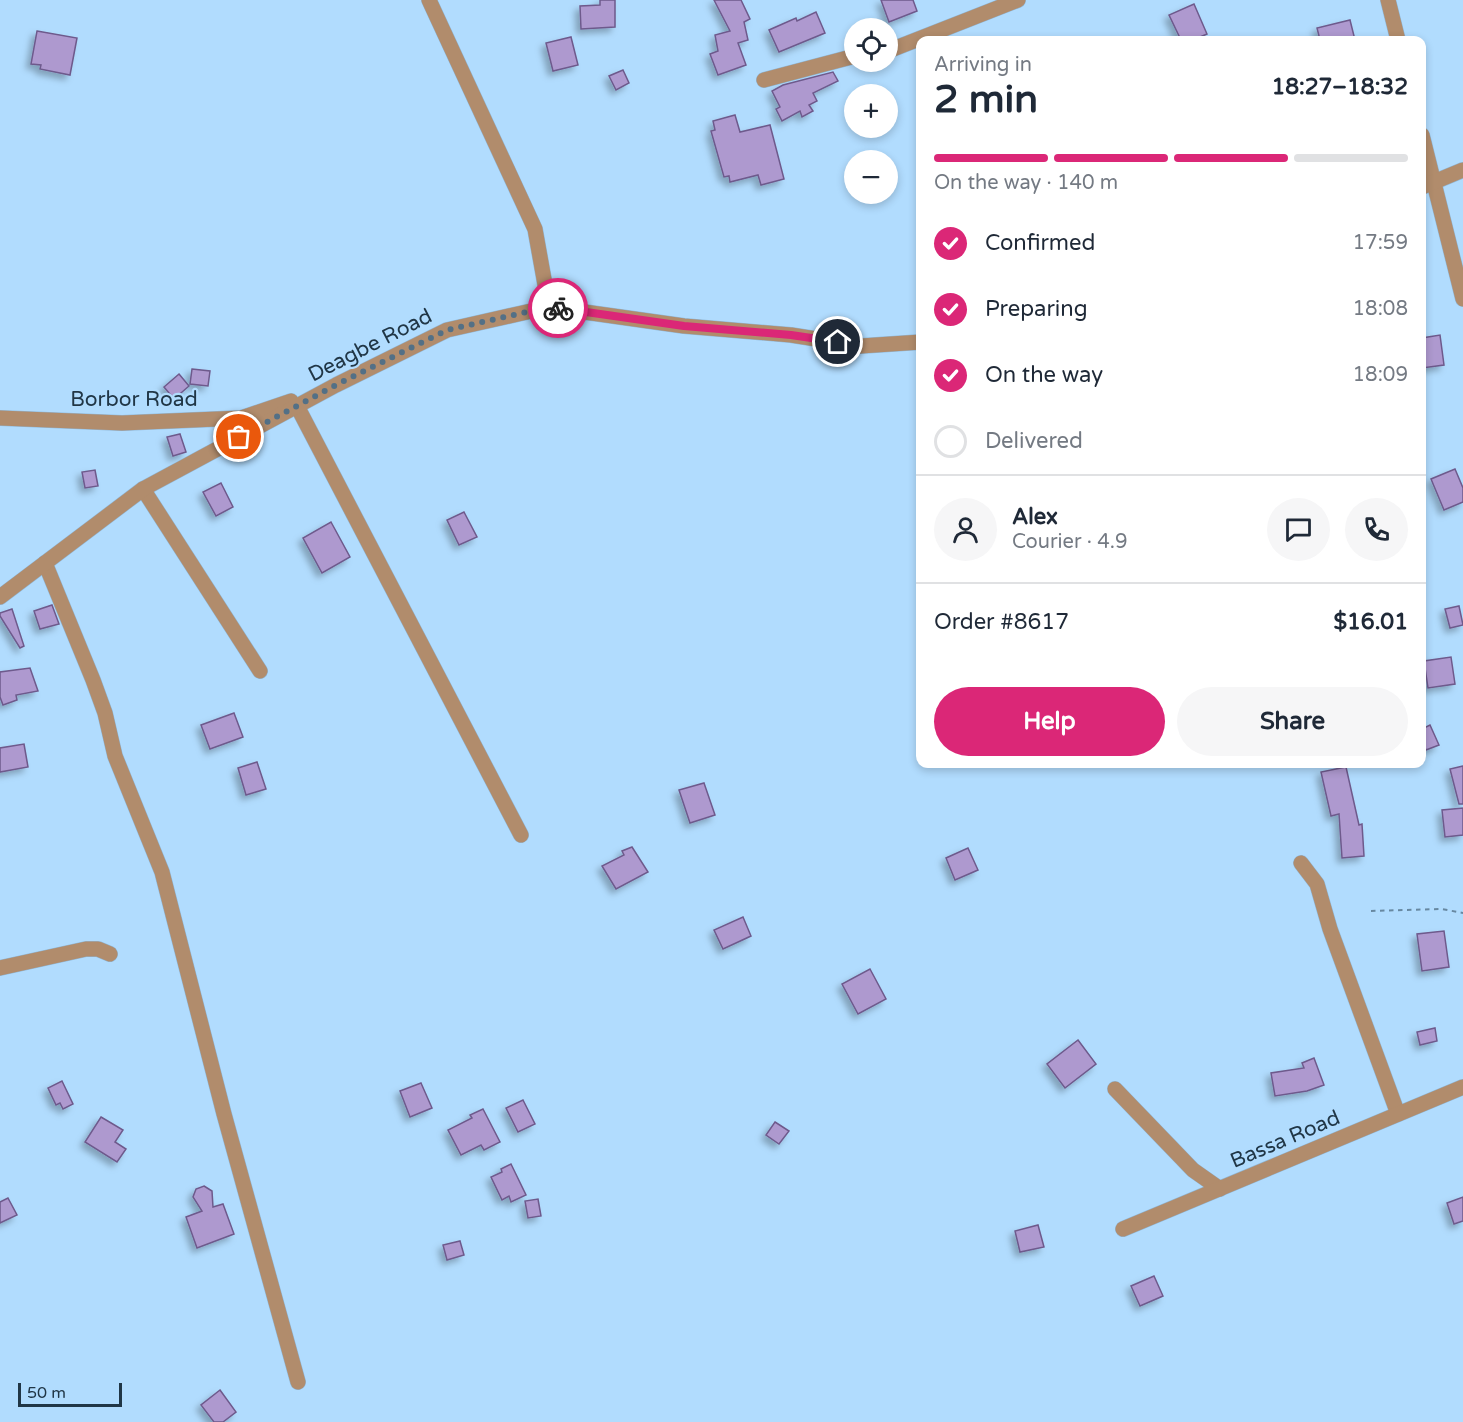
<!DOCTYPE html>
<html lang="en">
<head>
<meta charset="utf-8">
<style>
	body { margin:0; font-family:"Varela Round",sans-serif; background:#f6f6f7; color:#1f2937; height:100vh; display:flex; flex-direction:column; font-size:22px; white-space:nowrap }
	* { box-sizing:border-box; margin:0 }
	p { font-size:20px; color:#747a83 }
	.icon { flex:none; width:33px; height:33px; fill:none; stroke:currentColor; stroke-width:2; stroke-linecap:round; stroke-linejoin:round }
	.map { position:relative; flex:1; overflow:hidden }
	.drawer { position:absolute; left:916px; top:36px; width:510px; height:732px; display:flex; flex-direction:column; background:#fff; border-radius:12px; box-shadow:0 3px 9px #0003 }
	.drawer>* { flex:none }
	.controls { position:absolute; left:844px; top:18px; display:grid; gap:12px }
	.controls a { display:grid; place-items:center; width:54px; height:54px; border-radius:50%; background:#fff; box-shadow:0 3px 9px #0003; font-size:30px }
	.scale { position:absolute; left:18px; bottom:15px; width:104px; box-sizing:border-box; padding-left:6px; border:3px solid #203646; border-top:0; font-size:16px; line-height:21px; white-space:nowrap; color:#203646; -webkit-text-stroke:4px #b1dcfe; paint-order:stroke }
	.pin { position:absolute; display:grid; place-items:center; width:51px; height:51px; color:#fff; margin:-26px; border:3px solid #fff; border-radius:50%; box-shadow:0 2px 6px #0007 }
	.courier { position:absolute; display:grid; place-items:center; width:60px; height:60px; margin:-30px; border:4px solid #db2777; border-radius:50%; background:#fff; color:#222; box-shadow:0 2px 8px #0007 }
	.head em { font-style:normal; font-weight:800 }
	.head div { display:flex; flex-direction:column-reverse }
	.head { display:flex; align-items:center; justify-content:space-between; height:102px; padding:0 18px }
	h1 { font-size:39px; font-weight:800; line-height:45px }
	.bar { display:grid; grid-template-columns:repeat(4,1fr); gap:9px 6px; align-content:center; height:72px; padding:0 18px }
	.bar i { height:8px; border-radius:4px; background:#e0e1e3 }
	.bar .selected { background:#db2777 }
	.bar p { grid-column:span 4 }
	.line { display:flex; align-items:center; gap:15px; padding:0 18px; border-top:2px solid #e0e1e3 }
	.line div { flex:1 }
	.round { display:grid; place-items:center; flex:none; width:63px; height:63px; border-radius:32px; background:#f6f6f7 }
	ol { padding:0 18px; list-style:none }
	li { display:flex; align-items:center; gap:18px; height:66px }
	li p { margin-inline-start:auto }
	li .icon { padding:6px; border-radius:50%; background:#db2777; color:#fff; stroke-width:4 }
	li:last-child { color:#747a83 }
	li i { width:33px; height:33px; border:3px solid #e0e1e3; border-radius:50% }
	.button { display:flex; gap:12px; margin-top:auto; padding:12px 18px }
	.button a { flex:1; height:69px; border-radius:36px; background:#db2777; color:#fff; font-size:24px; font-weight:800; line-height:69px; text-align:center }
	.button a+a { background:#f6f6f7; color:#1f2937 }
	.map>svg:first-child { display:block }
	.building { fill:#ae99cf; stroke:#6e5a8c; stroke-width:1.5; filter:url(#shadow) }
	.lines { fill:none; stroke-linecap:round; stroke-linejoin:round }
	.minor-casing { stroke:#91b7d6; stroke-width:16 }
	.path { stroke:#6788a1; stroke-width:2; stroke-dasharray:4.5 4.5; stroke-linecap:butt }
	.minor { stroke:#b18c6c; stroke-width:15 }
	.done { stroke:#537086; stroke-width:6; stroke-dasharray:0 10.8 }
	.route { stroke:#db2777; stroke-width:8 }
	.labels { text-anchor:middle; stroke-width:4.5; stroke-linejoin:round; paint-order:stroke }
	.street-label { font-size:21px; fill:#203646; stroke:#b1dcfe }
</style>
</head>
<body>
<div class="map">
<svg width="1463" height="1422" viewBox="0 0 1463 1422">
	<defs>
		<filter id="shadow"><feDropShadow dx="-4.5" dy="4.5" stdDeviation="3" flood-color="#0004"/></filter>
	</defs>
	<rect width="100%" height="100%" fill="#b1dcfe"/>
	<g class="building">
		<path d="M600,0h15v27l-34,2 -1,-23 20,-1z"/>
		<path d="M714,0h27l9,19 -6,3 4,18 -10,3 8,22 -28,10 -8,-21 8,-3 -3,-16 15,-4z"/>
		<path d="M881,0h32l4,11 -28,11z"/>
		<path d="M1194,4l13,30 -14,6h-12l-12,-25z"/>
		<path d="M816,12l9,21 -46,19 -10,-22 27,-12 1,3z"/>
		<path d="M1350,20l5,20h-35l-3,-12z"/>
		<path d="M37,31l40,7 -7,37 -30,-6 1,-4 -10,-1z"/>
		<path d="M571,37l7,28 -25,6 -7,-28z"/>
		<path d="M623,70l6,13 -13,7 -7,-14z"/>
		<path d="M833,72l5,9 -25,12 4,8 -8,4 4,6 -11,6 -2,-6 -18,10 -6,-12 4,-2 -8,-16 11,-6z"/>
		<path d="M735,115l5,17 30,-7 14,54 -23,6 -3,-10 -28,7 -1,-6 -5,1 -13,-46 4,-1 -2,-9z"/>
		<path d="M1440,335l4,30 -22,3v-30z"/>
		<path d="M192,369l18,2 -2,15 -18,-2z"/>
		<path d="M179,374l10,12 -15,13 -10,-12z"/>
		<path d="M180,434l6,18 -13,4 -6,-19z"/>
		<path d="M1455,469l8,19v14l-19,8 -13,-31z"/>
		<path d="M95,470l3,16 -13,2 -3,-16z"/>
		<path d="M221,483l12,24 -17,9 -13,-24z"/>
		<path d="M464,512l13,25 -18,8 -12,-25z"/>
		<path d="M331,522l19,35 -28,16 -19,-35z"/>
		<path d="M52,605l7,19 -19,5 -6,-18z"/>
		<path d="M1459,606l4,19 -13,3 -5,-19z"/>
		<path d="M12,609l12,37 -4,2 -20,-32v-3z"/>
		<path d="M1451,657l4,27 -27,4 -4,-27z"/>
		<path d="M30,668l8,23 -22,4 1,5 -14,5 -3,-8v-25z"/>
		<path d="M234,713l9,24 -33,12 -9,-24z"/>
		<path d="M1430,725l9,20 -13,5 -4,-10v-11z"/>
		<path d="M24,744l4,23 -28,5v-24z"/>
		<path d="M257,762l9,27 -20,6 -8,-27z"/>
		<path d="M1463,766v38h-4l-9,-35z"/>
		<path d="M1346,767l13,58 3,-1 2,32 -22,2 -3,-44 -8,2 -10,-44z"/>
		<path d="M704,783l11,32 -25,8 -11,-33z"/>
		<path d="M1463,808v27l-18,2 -3,-27z"/>
		<path d="M632,847l16,25 -32,17 -14,-23 22,-11 -2,-4z"/>
		<path d="M968,848l10,22 -23,10 -9,-22z"/>
		<path d="M743,917l8,19 -28,13 -9,-19z"/>
		<path d="M1444,931l5,36 -27,4 -5,-37z"/>
		<path d="M870,969l16,30 -28,15 -16,-30z"/>
		<path d="M1435,1028l2,13 -17,4 -3,-13z"/>
		<path d="M1078,1040l18,24 -31,24 -18,-24z"/>
		<path d="M1314,1058l10,27 -17,6 -32,5 -4,-23 33,-5 -2,-5z"/>
		<path d="M62,1081l11,23 -10,5 -3,-6 -4,2 -8,-17z"/>
		<path d="M421,1083l11,25 -22,9 -10,-26z"/>
		<path d="M523,1100l12,24 -17,8 -12,-24z"/>
		<path d="M483,1109l17,33 -16,8 -3,-5 -20,10 -13,-25 24,-12 -2,-3z"/>
		<path d="M101,1117l22,13 -8,12 11,7 -9,13 -32,-20z"/>
		<path d="M775,1122l14,9 -10,13 -13,-9z"/>
		<path d="M511,1164l15,31 -15,7 -2,-6 -7,4 -11,-23 11,-5 -1,-3z"/>
		<path d="M204,1186l8,5 1,16 10,-3 11,30 -37,14 -11,-31 16,-6 -9,-14 3,-8z"/>
		<path d="M1463,1197v24l-9,3 -7,-21z"/>
		<path d="M8,1198l9,17 -17,8v-21z"/>
		<path d="M538,1199l3,17 -13,2 -3,-17z"/>
		<path d="M1038,1225l6,22 -24,5 -5,-21z"/>
		<path d="M460,1241l4,14 -17,5 -4,-15z"/>
		<path d="M1154,1276l9,20 -23,10 -9,-20z"/>
		<path d="M220,1390l16,22 -13,10h-9l-13,-17z"/>
	</g>
	<g class="lines">
		<g class="minor-casing">
			<g id="minor">
				<path d="M429,0l106,229 14,78"/>
				<path d="M1388,0l10,40"/>
				<path d="M888,51l130,-51"/>
				<path d="M764,80l91,-24"/>
				<path d="M1422,135l41,164"/>
				<path d="M1422,187l41,-17"/>
				<path d="M297,406l224,429"/>
				<path d="M0,418l122,5 119,-5 50,-17"/>
				<path d="M143,489l117,182"/>
				<path d="M45,563l48,117 12,33 10,43 47,116 62,242 74,268"/>
				<path d="M0,597l143,-108 193,-104 111,-55 102,-23 135,19 107,9 70,11 60,-4"/>
				<path d="M1301,863l16,21 13,45 68,185"/>
				<path d="M0,968l86,-19h12l12,5"/>
				<path d="M1115,1089l78,81 27,19"/>
				<path d="M1123,1229l340,-142"/>
			</g>
		</g>
		<path class="path" d="M1371,911l71,-2 21,4"/>
		<use href="#minor" class="minor"/>
	</g>
	<g class="lines">
		<path class="done" d="M239,437l97,-52 111,-55 102,-23 9,1"/>
		<path class="route" d="M558,308l126,18 107,9 47,7"/>
	</g>
	<g class="labels">
		<g class="street-label">
			<text transform="translate(370 345) rotate(-27)" y="7">Deagbe Road</text>
			<text x="134" y="406">Borbor Road</text>
			<text transform="translate(1285 1139) rotate(-23)" y="7">Bassa Road</text>
		</g>
	</g>
</svg>
<div class="controls">
<a><svg class="icon" aria-label="locate" viewBox="0 0 24 24"><circle cx="12" cy="12" r="6"/><path d="M12 2v4M12 18v4M2 12h4M18 12h4"/></svg></a>
<a>+</a>
<a>−</a>
</div>
<div class="scale">50 m</div>
<div class="pin" style="left:239px;top:437px;background:#ea580c"><svg class="icon" aria-label="bag" viewBox="0 0 24 24"><path d="M5 8h14l-1 12H6zM9 8a3 3 0 0 1 6 0"/></svg></div>
<div class="pin" style="left:838px;top:342px;background:#1f2937"><svg class="icon" aria-label="home" viewBox="0 0 24 24"><path d="M3 11l9-7 9 7M6 9v11h12V9"/></svg></div>
<div class="courier" style="left:558px;top:308px"><svg class="icon" aria-label="bike" viewBox="0 0 24 24"><circle cx="6" cy="16" r="4"/><circle cx="18" cy="16" r="4"/><path d="M6 16l4-8h5l3 8M10 8l3 8H6M13 5h3"/></svg></div>
<section class="drawer">
<div class="head"><div><h1>2 min</h1><p>Arriving in</p></div><em>18:27–18:32</em></div>
<div class="bar"><i class="selected"></i><i class="selected"></i><i class="selected"></i><i></i><p>On the way · 140 m</p></div>
<ol>
<li><svg class="icon" aria-label="check" viewBox="0 0 24 24"><path d="M5 12l5 5 9-10"/></svg>Confirmed<p>17:59</p></li>
<li><svg class="icon" aria-label="check" viewBox="0 0 24 24"><path d="M5 12l5 5 9-10"/></svg>Preparing<p>18:08</p></li>
<li><svg class="icon" aria-label="check" viewBox="0 0 24 24"><path d="M5 12l5 5 9-10"/></svg>On the way<p>18:09</p></li>
<li><i></i>Delivered</li>
</ol>
<div class="line" style="height:108px"><a class="round"><svg class="icon" aria-label="person" viewBox="0 0 24 24"><circle cx="12" cy="8" r="4"/><path d="M4 21q1-7 8-7t8 7"/></svg></a><div><b>Alex</b><p>Courier · 4.9</p></div><a class="round"><svg class="icon" aria-label="chat" viewBox="0 0 24 24"><path d="M4 5h16v11H9l-5 4z"/></svg></a><a class="round"><svg class="icon" aria-label="phone" viewBox="0 0 24 24"><path d="M5 4h4l2 5-3 2q2 4 5 5l2-3 5 2v4C11 20 4 13 5 4z"/></svg></a></div>
<div class="line" style="height:78px"><div>Order #8617</div><b>$16.01</b></div>
<div class="button"><a>Help</a><a>Share</a></div>
</section>
</div>
</body>
</html>
